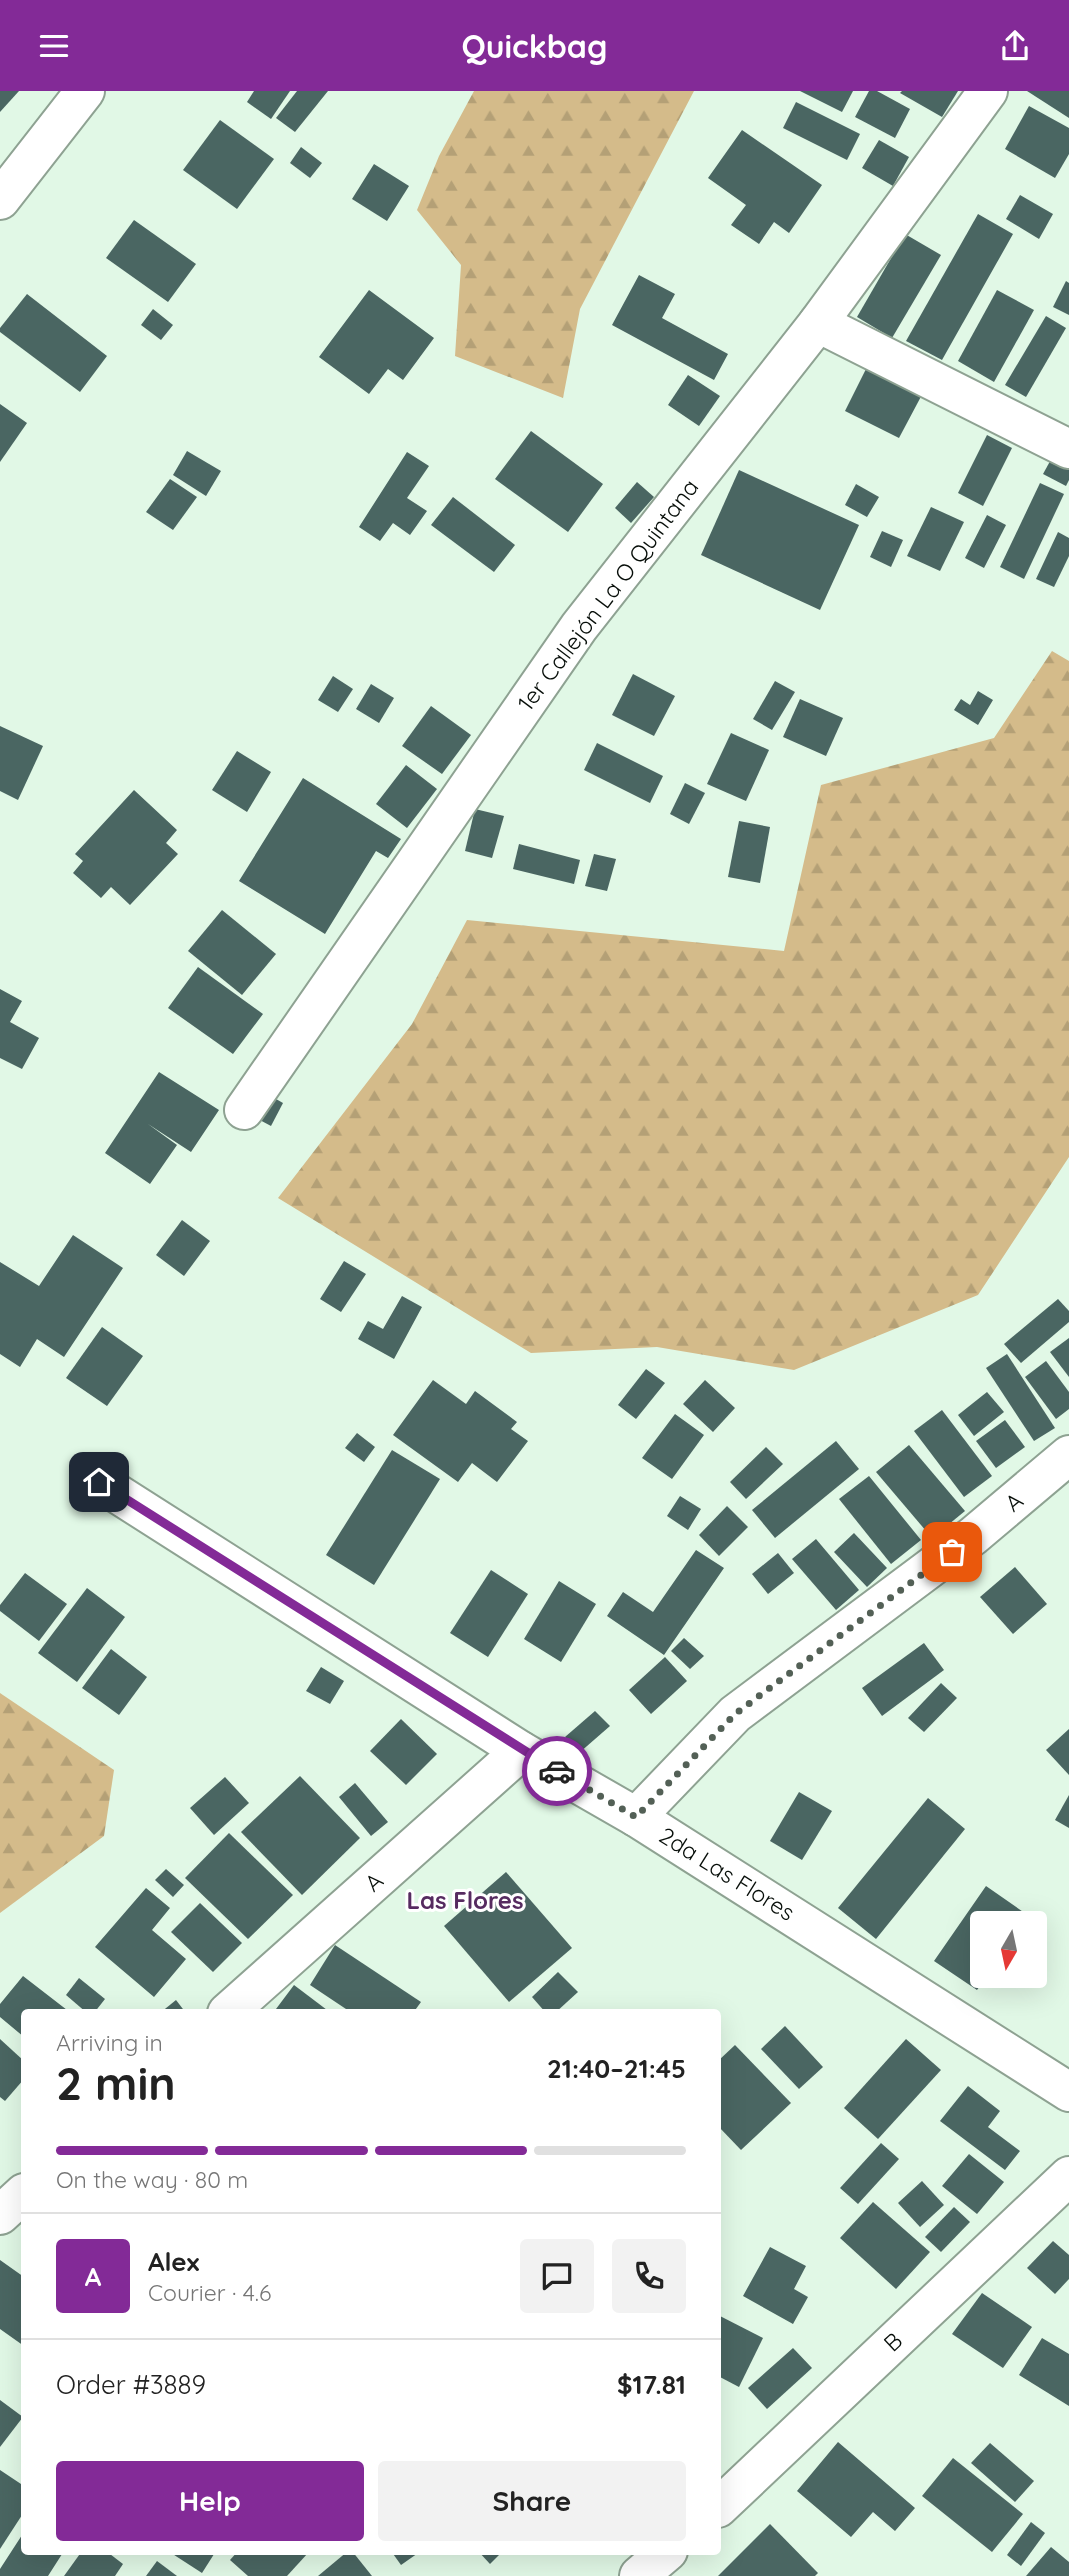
<!DOCTYPE html>
<html lang="en">
<head>
<meta charset="utf-8">
<style>
	body { margin:0; font-family:Quicksand,sans-serif; background:#f2f2f2; color:#222; height:100vh; display:flex; flex-direction:column; font-size:26px; white-space:nowrap }
	* { box-sizing:border-box; margin:0 }
	p { font-size:23px; color:#767676 }
	.icon { flex:none; width:38px; height:38px; fill:none; stroke:currentColor; stroke-width:2; stroke-linecap:round; stroke-linejoin:round }
	.map { position:relative; flex:1; overflow:hidden }
	.details { position:absolute; left:21px; top:1918px; width:700px; height:546px; display:flex; flex-direction:column; background:#fff; border-radius:7px; box-shadow:0 7px 28px #0002 }
	.details>* { flex:none }
	.needle { width:46px; rotate:189deg }
	.controls { position:absolute; left:970px; top:1820px; display:grid; gap:14px }
	.controls a { display:grid; place-items:center; width:77px; height:77px; border-radius:7px; background:#fff; box-shadow:0 7px 28px #0002; font-size:35px }
	.pin { position:absolute; display:grid; place-items:center; width:60px; height:60px; color:#fff; margin:-30px; border-radius:14px; box-shadow:0 4px 10px #0006 }
	.courier { position:absolute; display:grid; place-items:center; width:70px; height:70px; margin:-35px; border:5px solid #832a97; border-radius:50%; background:#fff; color:#222; box-shadow:0 2px 9px #0007 }
	.headline em { font-style:normal; font-weight:800 }
	.headline div { display:flex; flex-direction:column-reverse }
	.headline { display:flex; align-items:center; justify-content:space-between; height:119px; padding:0 35px }
	h1 { font-size:46px; font-weight:800; line-height:52px }
	.bar { display:grid; grid-template-columns:repeat(4,1fr); gap:10px 7px; align-content:center; height:84px; padding:0 35px }
	.bar i { height:9px; border-radius:5px; background:#e0e0e0 }
	.bar .selected { background:#832a97 }
	.bar p { grid-column:span 4 }
	.line { display:flex; align-items:center; gap:18px; padding:0 35px; border-top:2px solid #e0e0e0 }
	.line div { flex:1 }
	.round { display:grid; place-items:center; flex:none; width:74px; height:74px; border-radius:7px; background:#f2f2f2 }
	.primary-button { display:flex; gap:14px; margin-top:auto; padding:14px 35px }
	.primary-button a { flex:1; height:80px; border-radius:7px; background:#832a97; color:#fff; font-size:28px; font-weight:800; line-height:80px; text-align:center }
	.primary-button a+a { background:#f2f2f2; color:#222 }
	header { display:flex; justify-content:space-between; align-items:center; height:91px; padding:0 35px; background:#832a97; color:#fff; font-size:32px; font-weight:800 }
	.map>svg:first-child { display:block }
	.forest { fill:url(#forest-firs) }
	.building { fill:#4a6662 }
	.lines { fill:none; stroke-linecap:round; stroke-linejoin:round }
	.minor-casing { stroke:#8ea292; stroke-width:42 }
	.major-casing { stroke:#8ea292; stroke-width:42 }
	.minor { stroke:#fff; stroke-width:38 }
	.major { stroke:#fff; stroke-width:38 }
	.done { stroke:#536056; stroke-width:7; stroke-dasharray:0 12.6 }
	.route { stroke:#832a97; stroke-width:9 }
	.labels { text-anchor:middle; stroke-width:6; stroke-linejoin:round; paint-order:stroke }
	.street-label { font-size:23px; fill:#070e09; stroke:#fff }
	.neighbourhood-label { font-size:24px; font-weight:bold; fill:#562b60; stroke:#fff }
</style>
</head>
<body>
<header><svg class="icon" aria-label="menu" viewBox="0 0 24 24"><path d="M4 6h16M4 12h16M4 18h16"/></svg>Quickbag<svg class="icon" aria-label="share" viewBox="0 0 24 24"><path d="M12 15V3M7 8l5-5 5 5M5 13v7h14v-7"/></svg></header>
<div class="map">
<svg width="1069" height="2485" viewBox="0 0 1069 2485">
	<defs>
		<pattern id="forest-firs" width="22" height="20" patternUnits="userSpaceOnUse" patternTransform="scale(1.75)"><rect width="22" height="20" fill="#d4bb8a"/><path d="M5 1l3.5 6h-7zM16 11l3.5 6h-7z" fill="#b4a076"/></pattern>
	</defs>
	<rect width="100%" height="100%" fill="#e1f8e6"/>
	<g class="forest">
		<path d="M474,0h220l-114,218 -17,89 -108,-42 6,-91 -44,-55 22,-54z"/>
		<path d="M1052,560l17,10v496l-91,138 -184,75 -137,-23 -126,6 -253,-155 134,-174 55,-104 317,31 37,-166 173,-47z"/>
		<path d="M0,1602l114,77 -10,66 -104,77z"/>
	</g>
	<g class="building">
		<path d="M0,0h19l-19,21z"/>
		<path d="M254,0h36l-19,28 -24,-17z"/>
		<path d="M297,0h31l-33,41 -19,-14z"/>
		<path d="M800,0h53l-11,21z"/>
		<path d="M869,0h8l33,18 -15,29 -40,-21z"/>
		<path d="M902,0h56l-16,26 -42,-24z"/>
		<path d="M1027,0h42v27z"/>
		<path d="M796,11l64,32 -13,26 -64,-32z"/>
		<path d="M1029,15l40,22v26l-14,24 -50,-29z"/>
		<path d="M220,29l54,39 -37,50 -54,-39z"/>
		<path d="M742,39l80,55 -33,48 -15,-11 -15,22 -28,-19 15,-20 -38,-27z"/>
		<path d="M879,49l30,17 -16,29 -31,-18z"/>
		<path d="M301,56l21,16 -12,15 -20,-15z"/>
		<path d="M374,73l35,22 -22,35 -35,-22z"/>
		<path d="M1020,104l33,19 -14,25 -33,-20z"/>
		<path d="M978,123l35,20 -71,126 -36,-19z"/>
		<path d="M134,129l62,44 -28,38 -62,-44z"/>
		<path d="M905,143l36,21 -49,83 -35,-21z"/>
		<path d="M639,184l36,19 -13,24 66,36 -14,26 -102,-55z"/>
		<path d="M1066,190l3,2v32l-16,-8z"/>
		<path d="M369,199l65,48 -31,42 -15,-11 -19,25 -50,-37z"/>
		<path d="M997,199l37,20 -40,72 -36,-21z"/>
		<path d="M27,203l80,62 -27,36 -80,-60v-4z"/>
		<path d="M153,218l20,16 -12,15 -20,-15z"/>
		<path d="M1046,225l20,12 -40,69 -21,-12z"/>
		<path d="M870,270l55,28 -26,49 -54,-27z"/>
		<path d="M688,284l32,21 -21,30 -31,-21z"/>
		<path d="M0,313l27,19 -27,39z"/>
		<path d="M531,340l72,53 -35,48 -73,-53z"/>
		<path d="M987,344l25,13 -29,58 -25,-13z"/>
		<path d="M187,360l34,20 -15,25 -33,-21z"/>
		<path d="M407,361l22,14 -22,32 20,13 -17,24 -17,-12 -13,18 -21,-14z"/>
		<path d="M1054,363l15,8v18l-3,6 -23,-12z"/>
		<path d="M739,379l120,55 -39,85 -119,-55z"/>
		<path d="M170,388l27,18 -24,33 -27,-18z"/>
		<path d="M637,391l17,15 -23,26 -16,-15z"/>
		<path d="M1040,392l24,11 -40,85 -24,-12z"/>
		<path d="M856,393l23,13 -12,20 -22,-12z"/>
		<path d="M453,406l62,48 -21,27 -63,-47z"/>
		<path d="M931,416l33,15 -24,49 -33,-15z"/>
		<path d="M987,424l19,10 -22,43 -19,-10z"/>
		<path d="M882,440l21,9 -12,27 -21,-10z"/>
		<path d="M1058,441l11,6v18l-15,31 -18,-8z"/>
		<path d="M633,583l42,22 -21,40 -42,-21z"/>
		<path d="M333,585l20,13 -15,23 -20,-12z"/>
		<path d="M775,590l20,11 -23,38 -19,-11z"/>
		<path d="M371,593l23,14 -15,25 -23,-14z"/>
		<path d="M978,600l15,9 -15,25 -24,-15 7,-11 9,6z"/>
		<path d="M800,608l43,19 -17,38 -43,-19z"/>
		<path d="M431,615l40,29 -29,39 -40,-28z"/>
		<path d="M0,635l43,20 -25,54 -18,-9z"/>
		<path d="M731,642l38,17 -23,51 -39,-17z"/>
		<path d="M597,652l66,33 -13,27 -66,-33z"/>
		<path d="M237,660l34,21 -24,40 -35,-22z"/>
		<path d="M406,674l31,24 -30,39 -31,-24z"/>
		<path d="M303,687l98,61 -13,19 -12,-7 -51,83 -86,-53z"/>
		<path d="M685,692l20,10 -16,31 -19,-10z"/>
		<path d="M134,699l43,40 -11,13 12,11 -48,51 -19,-18 -10,11 -28,-25 10,-12 -8,-7z"/>
		<path d="M475,718l29,7 -12,42 -27,-7z"/>
		<path d="M739,730l31,6 -10,56 -32,-6z"/>
		<path d="M519,753l61,16 -6,24 -61,-15z"/>
		<path d="M594,763l22,5 -9,32 -22,-5z"/>
		<path d="M222,819l54,44 -34,41 -54,-44z"/>
		<path d="M198,876l65,47 -30,40 -65,-46z"/>
		<path d="M0,898l22,12 -12,21 29,16 -17,31 -22,-11z"/>
		<path d="M159,981l60,38 -28,42 -43,-28 29,21 -27,39 -45,-31z"/>
		<path d="M269,1004l14,8 -12,23 -15,-8z"/>
		<path d="M182,1129l28,21 -26,35 -28,-21z"/>
		<path d="M73,1144l50,33 -59,89 -27,-18 -17,28 -20,-13v-92l39,24z"/>
		<path d="M344,1170l22,13 -25,38 -21,-13z"/>
		<path d="M402,1205l20,11 -28,52 -36,-20 10,-18 15,8z"/>
		<path d="M1058,1208l11,12v11l-48,41 -17,-19z"/>
		<path d="M102,1236l41,29 -36,50 -41,-28z"/>
		<path d="M1069,1247v39l-19,-25z"/>
		<path d="M1007,1263l48,74 -21,13 -48,-73z"/>
		<path d="M1046,1270l23,31v17l-13,10 -31,-42z"/>
		<path d="M646,1278l19,14 -29,36 -18,-14z"/>
		<path d="M433,1289l33,24 9,-13 42,31 -6,7 17,12 -31,41 -25,-19 -14,19 -65,-47z"/>
		<path d="M705,1289l30,28 -22,24 -30,-28z"/>
		<path d="M987,1301l17,20 -30,24 -16,-21z"/>
		<path d="M942,1319l50,66 -28,21 -50,-66z"/>
		<path d="M675,1323l29,21 -32,44 -30,-21z"/>
		<path d="M1005,1329l20,27 -29,21 -20,-27z"/>
		<path d="M357,1342l18,14 -11,15 -19,-14z"/>
		<path d="M836,1350l23,28 -84,69 -23,-28z"/>
		<path d="M909,1354l56,66 -33,27 -56,-66z"/>
		<path d="M766,1356l17,17 -37,35 -16,-17z"/>
		<path d="M392,1359l48,29 -66,106 -48,-30z"/>
		<path d="M869,1385l52,64 -30,24 -52,-65z"/>
		<path d="M680,1405l21,13 -13,21 -21,-14z"/>
		<path d="M727,1415l21,21 -29,29 -20,-21z"/>
		<path d="M854,1442l33,35 -20,19 -33,-35z"/>
		<path d="M816,1448l43,51 -23,20 -44,-51z"/>
		<path d="M696,1459l28,18 -60,87 -57,-39 16,-24 30,20z"/>
		<path d="M778,1462l16,20 -26,21 -16,-20z"/>
		<path d="M1015,1476l32,37 -34,30 -33,-37z"/>
		<path d="M491,1479l37,24 -40,63 -38,-24z"/>
		<path d="M25,1482l42,31 -28,37 -39,-30v-6z"/>
		<path d="M559,1490l37,23 -35,58 -37,-23z"/>
		<path d="M87,1497l38,29 -48,65 -39,-29z"/>
		<path d="M684,1547l20,18 -14,13 -19,-18z"/>
		<path d="M924,1552l20,27 -62,46 -20,-28z"/>
		<path d="M111,1558l36,28 -28,38 -37,-27z"/>
		<path d="M665,1566l22,24 -36,33 -22,-24z"/>
		<path d="M321,1576l23,14 -14,23 -24,-13z"/>
		<path d="M941,1592l16,15 -33,34 -16,-14z"/>
		<path d="M595,1620l15,15 -31,27 -14,-16z"/>
		<path d="M401,1628l36,35 -31,31 -36,-34z"/>
		<path d="M1069,1638v46l-23,-25z"/>
		<path d="M300,1685l60,62 -58,57 -61,-63z"/>
		<path d="M225,1686l24,26 -35,32 -24,-27z"/>
		<path d="M355,1692l33,39 -17,14 -32,-39z"/>
		<path d="M799,1701l33,19 -30,49 -32,-19z"/>
		<path d="M1069,1704v33l-14,-8z"/>
		<path d="M928,1707l37,31 -89,110 -38,-31z"/>
		<path d="M229,1742l64,62 -45,44 -63,-61z"/>
		<path d="M166,1778l18,16 -11,12 -18,-17z"/>
		<path d="M506,1781l66,76 -63,54 -65,-76z"/>
		<path d="M986,1795l43,30 -5,7h-42v53h5l-10,14 -43,-29z"/>
		<path d="M146,1797l24,20 -18,22 34,29 -32,38 -59,-50z"/>
		<path d="M200,1812l42,40 -29,29 -42,-40z"/>
		<path d="M335,1854l86,57 -8,11h-61l-42,-28z"/>
		<path d="M558,1881l20,20 -23,21h-9l-14,-16z"/>
		<path d="M23,1885l44,34 -3,3h-40v24l-24,-20v-13z"/>
		<path d="M79,1887l26,21 -11,14h-7l-21,-18z"/>
		<path d="M294,1894l37,28h-58z"/>
		<path d="M176,1909l10,13h-26z"/>
		<path d="M785,1935l38,41 -24,22 -38,-40z"/>
		<path d="M0,1948l24,22v18l-19,22 -5,-4z"/>
		<path d="M906,1948l35,31 -63,69 -34,-31z"/>
		<path d="M735,1954l56,58 -50,47 -23,-24v-65z"/>
		<path d="M968,1995l32,25 -12,16 32,24 -15,19 -65,-49z"/>
		<path d="M881,2052l18,16 -41,45 -18,-16z"/>
		<path d="M969,2063l35,28 -27,32 -35,-28z"/>
		<path d="M922,2090l22,24 -24,22 -22,-24z"/>
		<path d="M873,2111l57,50 -34,37 -56,-51z"/>
		<path d="M954,2116l16,15 -29,30 -16,-15z"/>
		<path d="M1053,2150l16,14v24l-14,15 -28,-26z"/>
		<path d="M770,2156l36,19 -12,23 14,8 -15,27 -50,-28z"/>
		<path d="M0,2169l24,17v69l-24,-17z"/>
		<path d="M982,2202l50,34 -29,41 -51,-34z"/>
		<path d="M718,2224l45,23 -24,49 -21,-11z"/>
		<path d="M1042,2247l27,16v52l-50,-31z"/>
		<path d="M793,2257l19,20 -45,41 -19,-21z"/>
		<path d="M0,2309l23,17 -23,30z"/>
		<path d="M838,2351l77,66 -20,23 -22,-19 -22,25 -54,-46z"/>
		<path d="M990,2352l44,38 -19,21 -44,-39z"/>
		<path d="M953,2367l70,56 -31,38 -70,-56z"/>
		<path d="M0,2379l24,16v26l-24,37z"/>
		<path d="M1031,2431l14,11 -24,33 -14,-11z"/>
		<path d="M770,2433l48,49 -3,3h-97z"/>
		<path d="M24,2441v19h40l-16,25h-48v-7z"/>
		<path d="M1051,2456l18,15v14h-43z"/>
		<path d="M82,2460h24l17,13 -8,12h-51z"/>
		<path d="M168,2460h48l-14,22z"/>
		<path d="M238,2460h69l1,2 -21,23h-39l-18,-16z"/>
		<path d="M348,2460h4l20,25h-54z"/>
		<path d="M391,2460h30l-20,14z"/>
		<path d="M478,2460h25l-13,13z"/>
		<path d="M157,2470l20,15h-31z"/>
	</g>
	<g class="lines">
		<g class="minor-casing">
			<g id="minor">
				<path d="M818,232l251,126"/>
				<path d="M244,1019l335,-483 239,-304 170,-232"/>
				<path d="M99,1391l422,269 115,66 433,275"/>
				<path d="M636,1726l99,-103 238,-178 96,-81"/>
				<path d="M227,1922l294,-262"/>
				<path d="M0,2124l24,-22"/>
				<path d="M718,2417l351,-332"/>
				<path d="M639,2485l29,-25"/>
			</g>
		</g>
		<g class="major-casing">
			<path id="major" d="M0,109l85,-109"/>
		</g>
		<use href="#minor" class="minor"/>
		<use href="#major" class="major"/>
	</g>
	<g class="lines">
		<path class="done" d="M557,1680l79,46 99,-103 217,-162"/>
		<path class="route" d="M99,1391l458,289"/>
	</g>
	<g class="labels">
		<g class="street-label">
			<text transform="translate(608 504) rotate(-53)" y="8">1er Callejón La O Quintana</text>
			<text transform="translate(1014 1411) rotate(-40)" y="8">A</text>
			<text transform="translate(727 1783) rotate(32)" y="8">2da Las Flores</text>
			<text transform="translate(374 1791) rotate(-42)" y="8">A</text>
			<text transform="translate(893 2251) rotate(-43)" y="8">B</text>
		</g>
		<g class="neighbourhood-label">
			<text x="465" y="1818">Las Flores</text>
		</g>
	</g>
</svg>
<div class="controls">
<a><svg class="needle" viewBox="-14 -14 28 28"><path d="M0-13l5 13h-10z" fill="#e53935"/><path d="M0 13l5-13h-10z" fill="#767676"/></svg></a>
</div>
<div class="pin" style="left:952px;top:1461px;background:#ea580c"><svg class="icon" aria-label="bag" viewBox="0 0 24 24"><path d="M5 8h14l-1 12H6zM9 8a3 3 0 0 1 6 0"/></svg></div>
<div class="pin" style="left:99px;top:1391px;background:#1f2937"><svg class="icon" aria-label="home" viewBox="0 0 24 24"><path d="M3 11l9-7 9 7M6 9v11h12V9"/></svg></div>
<div class="courier" style="left:557px;top:1680px"><svg class="icon" aria-label="car" viewBox="0 0 24 24"><path d="M5 17H2v-5l4-1 3-4h7l3 4 3 1v5h-3M9 17h6M6 11h13"/><circle cx="7" cy="17" r="2"/><circle cx="17" cy="17" r="2"/></svg></div>
<section class="details">
<div class="headline"><div><h1>2 min</h1><p>Arriving in</p></div><em>21:40–21:45</em></div>
<div class="bar"><i class="selected"></i><i class="selected"></i><i class="selected"></i><i></i><p>On the way · 80 m</p></div>
<div class="line" style="height:126px"><b class="round" style="background:#832a97;color:#fff">A</b><div><b>Alex</b><p>Courier · 4.6</p></div><a class="round"><svg class="icon" aria-label="chat" viewBox="0 0 24 24"><path d="M4 5h16v11H9l-5 4z"/></svg></a><a class="round"><svg class="icon" aria-label="phone" viewBox="0 0 24 24"><path d="M5 4h4l2 5-3 2q2 4 5 5l2-3 5 2v4C11 20 4 13 5 4z"/></svg></a></div>
<div class="line" style="height:91px"><div>Order #3889</div><b>$17.81</b></div>
<div class="primary-button"><a>Help</a><a>Share</a></div>
</section>
</div>
</body>
</html>
